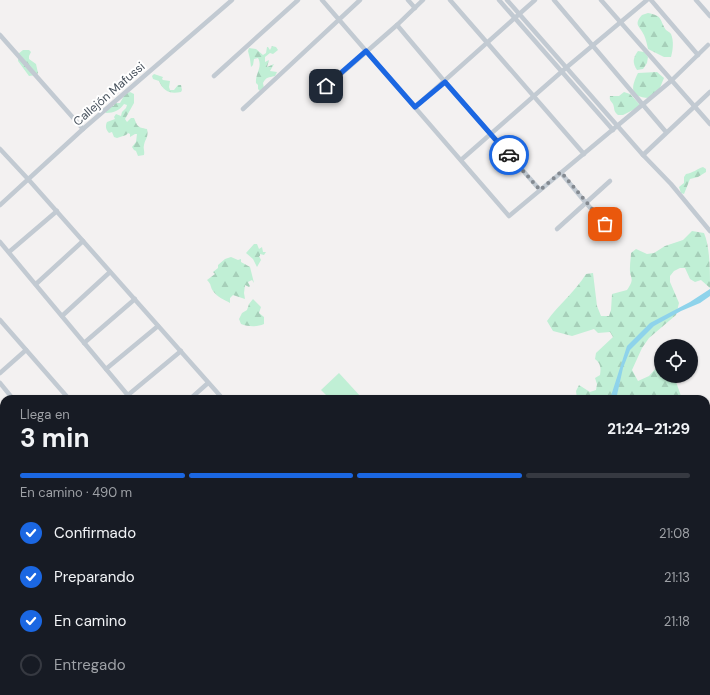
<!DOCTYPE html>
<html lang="es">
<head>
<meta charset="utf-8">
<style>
	body { margin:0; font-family:"DM Sans",sans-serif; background:#242831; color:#f1f3f6; height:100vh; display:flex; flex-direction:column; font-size:15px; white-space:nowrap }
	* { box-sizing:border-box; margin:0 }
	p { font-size:13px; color:#9ea1a6 }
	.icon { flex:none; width:22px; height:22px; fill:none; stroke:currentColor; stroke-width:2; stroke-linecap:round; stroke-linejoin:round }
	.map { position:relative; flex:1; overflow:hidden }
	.side { position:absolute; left:0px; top:395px; width:710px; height:300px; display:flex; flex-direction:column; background:#171b24; border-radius:12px 12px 0 0; box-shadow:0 1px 3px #0004 }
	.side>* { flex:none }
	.fabs { position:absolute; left:654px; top:339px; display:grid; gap:8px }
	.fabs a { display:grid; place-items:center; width:44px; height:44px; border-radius:50%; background:#171b24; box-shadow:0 1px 3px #0004; font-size:20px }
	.pin { position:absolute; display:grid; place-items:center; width:34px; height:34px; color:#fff; margin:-17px; border-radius:8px; box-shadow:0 2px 6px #0006 }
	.courier { position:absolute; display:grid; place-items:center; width:40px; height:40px; margin:-20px; border:3px solid #1b67e2; border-radius:50%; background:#fff; color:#222; box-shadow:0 1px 5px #0007 }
	.headline em { font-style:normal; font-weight:700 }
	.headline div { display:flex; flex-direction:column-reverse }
	.headline { display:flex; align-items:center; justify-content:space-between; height:68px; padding:0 20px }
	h1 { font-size:26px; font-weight:700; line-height:30px }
	.bar { display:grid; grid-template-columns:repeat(4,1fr); gap:6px 4px; align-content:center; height:48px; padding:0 20px }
	.bar i { height:5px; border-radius:3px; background:#363941 }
	.bar .selected { background:#1b67e2 }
	.bar p { grid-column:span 4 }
	ol { padding:0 20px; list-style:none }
	li { display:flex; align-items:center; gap:12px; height:44px }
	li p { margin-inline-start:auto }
	li .icon { padding:4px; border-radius:50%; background:#1b67e2; color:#fff; stroke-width:4 }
	li:last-child { color:#9ea1a6 }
	li i { width:22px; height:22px; border:2px solid #363941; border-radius:50% }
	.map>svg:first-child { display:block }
	.green { fill:#c0efd5 }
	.forest { fill:url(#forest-firs) }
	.water { fill:#8ed3eb }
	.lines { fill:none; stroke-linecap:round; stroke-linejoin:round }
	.minor { stroke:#c2cad2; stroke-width:4.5 }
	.done { stroke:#848a91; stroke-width:4; stroke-dasharray:0 7.2 }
	.route { stroke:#1b67e2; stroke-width:5 }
	.labels { text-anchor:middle; stroke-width:4; stroke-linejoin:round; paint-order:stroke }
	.street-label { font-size:12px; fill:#49535e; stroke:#fff }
</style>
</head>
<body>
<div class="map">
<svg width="710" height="695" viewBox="0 0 710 695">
	<defs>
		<pattern id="forest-firs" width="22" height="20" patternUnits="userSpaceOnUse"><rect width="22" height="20" fill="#c0efd5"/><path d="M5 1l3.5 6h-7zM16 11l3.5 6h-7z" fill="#a6cfb9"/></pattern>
	</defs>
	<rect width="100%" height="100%" fill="#f3f1f1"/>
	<path class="green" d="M339,373l22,24 -2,2h-29l-9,-9z"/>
	<g class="forest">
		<path d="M648,13c15,3 11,6 18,17 1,1 4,2 5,4 3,7 2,16 0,23h-7l-16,-8c-1,-5 -2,-9 -4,-14 -4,-9 -11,-10 -2,-20z"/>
		<path d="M272,46l4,1 2,3 -5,4 -3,-1 -5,4v5l4,-2 -2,7 7,-3 -4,7 7,1 -2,4c-7,2 -8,0 -12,7l1,5 -4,3 -2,-2v-4l-2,-2c-1,-9 7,-16 2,-25l-4,1 -1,6 -2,2 -1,-8 -2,-8 1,-3 7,1 7,6 3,-2 1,-6h1l2,3z"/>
		<path d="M23,50h6l2,2 -2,4v3l7,5 2,9 -2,2 -7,1 -11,-15v-7z"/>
		<path d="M638,51l6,1 4,5 -1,6 -4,6 -6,1c-5,-8 -4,-12 1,-19z"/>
		<path d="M657,72l7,6 -5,12 -10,8c-20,-1 -18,-11 -11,-25z"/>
		<path d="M154,74l9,3 -1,2 1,1 7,1 -1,6 1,3h4l4,-5h3l1,5 -1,2c-11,2 -17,0 -22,-11l-6,-2 -1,-3z"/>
		<path d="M130,92l4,2v9l-9,16 2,3 4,-4h3c4,9 3,9 13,11 2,8 -2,10 -3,16 -1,4 1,6 0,10l-6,1 -2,-5 -2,-1 -2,-3 4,-5 1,-8h-2l-5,3v-3l-2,-1 -2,2 -9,3 -3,-1 -2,-5 -3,1c-3,-3 -4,-7 -2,-11l8,-3 -1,-2 2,-3 5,2 1,-4 4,-4 1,-3 -3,-1c-4,6 -10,9 -18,9l-2,-3 4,-4h6v-3h6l5,-9z"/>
		<path d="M624,92l6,2 11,12 -18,9h-5c-5,-4 -3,-6 -5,-11 -2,-3 -4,-4 -3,-8h9z"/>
		<path d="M703,167l3,2v3l-8,5 -8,2 -6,15 -3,-1 -2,-6 5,-4v-6l2,-3c7,-1 11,-5 17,-7z"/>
		<path d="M692,231l12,2c6,14 6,37 6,55l-9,-8 -6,2 -5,-3 -5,-11h-5l-6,3 -4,5v6l9,21 -3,12 -27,23 -7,10 -10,22 6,11 11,-5 9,-10h3v10h13l8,23h-105l-1,-8 3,-6 11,7 6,-2 1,-6 -2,-6 5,-3c1,-7 1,-11 -5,-16l1,-6 17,-16 -3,-5 -12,1 -4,-4 -22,7 -19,-5 -6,-10c12,-17 28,-29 39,-47l7,-1 4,33 4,10h8l2,-6 1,-16 15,-4c9,-13 2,-11 3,-23 0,-5 1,-9 1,-14l5,-4 11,5 7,-1 11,-7 18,-6z"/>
		<path d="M254,244h3l2,5 3,-2 1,5h3l-2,3 -4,-1v2h-1l2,4 -4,7 -4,-8 -7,-6z"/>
		<path d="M231,257l7,3 3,-1v3l9,5 4,16 -2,-3 -4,2 2,4 -1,1 -4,-2 -1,8 1,6 -12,-4 -3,3v5c-5,-3 -13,-6 -17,-12 -3,-4 -1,-6 -6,-11l8,-6 -2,-2 5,-4v-3l7,-6z"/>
		<path d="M253,299l8,8 -2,6 5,4v7c-7,3 -15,3 -23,0l-2,-5 3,-6 5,-3 2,-6z"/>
		<path d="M111,691h46l-3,4h-41l-5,-2z"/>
		<path d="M619,691h45l4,4h-50z"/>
	</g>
	<path class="water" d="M710,289v7l-10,7 -19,8 -27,15 -24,24 -7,18 -6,27 -2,4h-5l17,-53 23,-23 40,-21z"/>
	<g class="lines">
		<g class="minor">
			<path d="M322,0l187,216 162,-135 37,-36"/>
			<path d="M408,0l7,8"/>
			<path d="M450,0l134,154"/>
			<path d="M499,0l114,130"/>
			<path d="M507,0l136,155 28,29 39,47"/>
			<path d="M554,0l112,132"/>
			<path d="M601,0l109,124"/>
			<path d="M651,0l47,55"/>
			<path d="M696,0l14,16"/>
			<path d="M397,25l48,57 95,108"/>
			<path d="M0,35l83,94"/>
			<path d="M214,76l84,-76"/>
			<path d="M317,95l80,-70 26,-25"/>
			<path d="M415,107l120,-107"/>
			<path d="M243,109l117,-109"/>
			<path d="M0,149l28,30 195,220"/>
			<path d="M643,155l67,-63"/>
			<path d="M461,160l106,-93 80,-67"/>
			<path d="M561,173l25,30 28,31"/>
			<path d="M0,205l83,-76 149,-129"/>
			<path d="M557,229l53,-48"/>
			<path d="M0,242l131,157"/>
			<path d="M9,252l48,-41"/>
			<path d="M36,284l47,-43"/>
			<path d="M62,316l48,-44"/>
			<path d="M0,320l69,79"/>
			<path d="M84,343l51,-44"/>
			<path d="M106,369l52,-43"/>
			<path d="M0,373l26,-23"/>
			<path d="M0,383l13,16"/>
			<path d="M128,395l53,-44"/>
			<path d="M190,399l18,-16"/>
			<path d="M0,448l4,4"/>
			<path d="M0,470l4,-4"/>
			<path d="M0,506l4,5"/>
			<path d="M0,562l4,5"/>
			<path d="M0,629l4,5"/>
			<path d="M0,665l4,-4"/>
			<path d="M54,691l3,4"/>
			<path d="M210,691l3,4"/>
			<path d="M272,691l3,4"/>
			<path d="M0,694l1,1"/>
			<path d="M106,695l4,-4"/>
		</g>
	</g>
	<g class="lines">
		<path class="done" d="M509,155l31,35 21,-18 44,52"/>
		<path class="route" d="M326,86l40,-35 49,56 30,-25 64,73"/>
	</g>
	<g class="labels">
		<g class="street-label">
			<text transform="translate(109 94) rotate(-41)" y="4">Callejón Mafussi</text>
		</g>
	</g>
</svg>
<div class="fabs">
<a><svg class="icon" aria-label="locate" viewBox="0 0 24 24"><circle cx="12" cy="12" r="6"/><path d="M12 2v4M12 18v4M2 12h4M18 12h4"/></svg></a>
</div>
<div class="pin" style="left:605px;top:224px;background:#ea580c"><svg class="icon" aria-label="bag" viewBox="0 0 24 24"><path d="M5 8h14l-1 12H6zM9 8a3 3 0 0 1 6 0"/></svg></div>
<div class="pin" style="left:326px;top:86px;background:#1f2937"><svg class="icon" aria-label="home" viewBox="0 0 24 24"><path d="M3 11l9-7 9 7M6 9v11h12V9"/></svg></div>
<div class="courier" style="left:509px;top:155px"><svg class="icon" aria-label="car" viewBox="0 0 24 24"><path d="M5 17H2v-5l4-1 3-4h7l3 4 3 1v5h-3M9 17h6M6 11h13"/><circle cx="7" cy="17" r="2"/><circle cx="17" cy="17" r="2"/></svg></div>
<section class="side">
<div class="headline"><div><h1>3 min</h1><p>Llega en</p></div><em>21:24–21:29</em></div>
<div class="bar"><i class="selected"></i><i class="selected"></i><i class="selected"></i><i></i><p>En camino · 490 m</p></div>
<ol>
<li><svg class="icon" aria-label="check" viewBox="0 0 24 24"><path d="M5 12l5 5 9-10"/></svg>Confirmado<p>21:08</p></li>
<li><svg class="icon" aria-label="check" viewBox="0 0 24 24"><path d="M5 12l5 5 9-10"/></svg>Preparando<p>21:13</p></li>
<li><svg class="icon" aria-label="check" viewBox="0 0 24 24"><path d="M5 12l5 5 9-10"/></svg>En camino<p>21:18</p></li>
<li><i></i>Entregado</li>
</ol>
</section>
</div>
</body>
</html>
